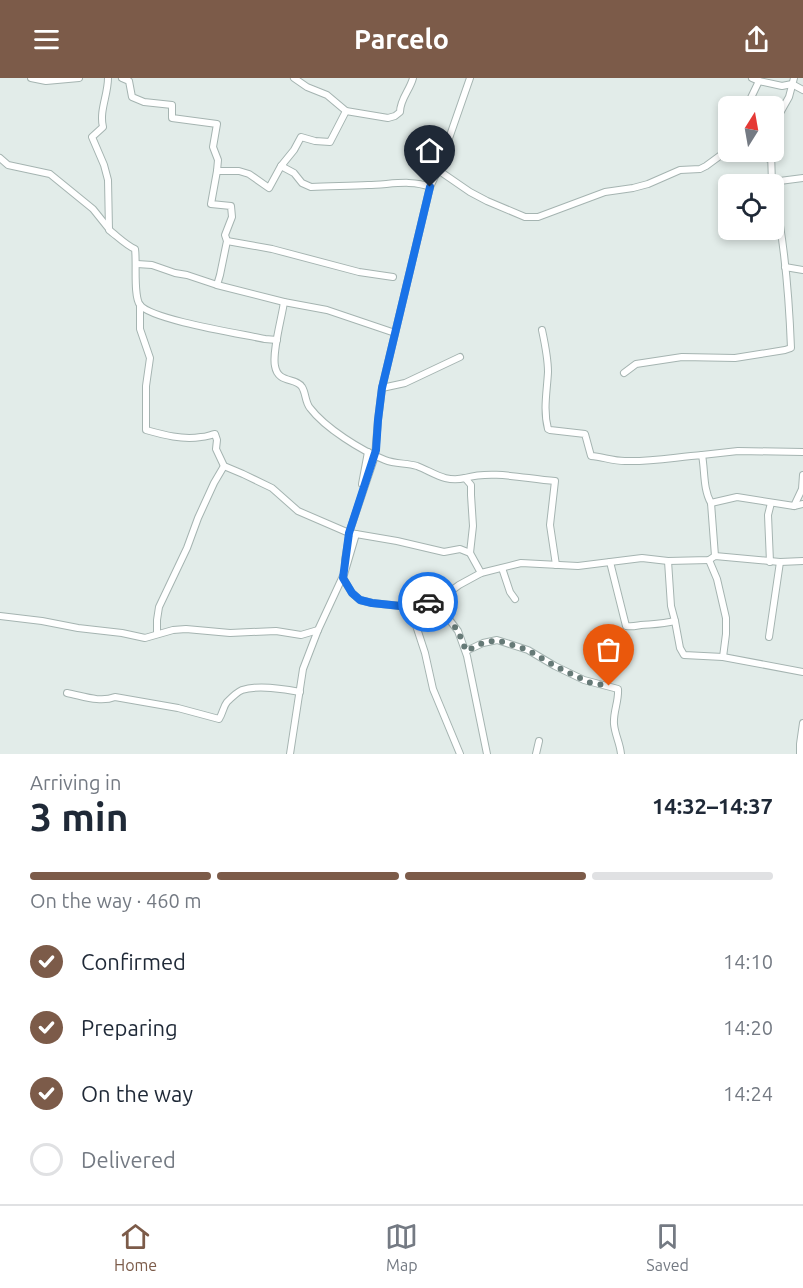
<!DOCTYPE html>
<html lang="en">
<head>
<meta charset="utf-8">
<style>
	body { margin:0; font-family:Ubuntu,sans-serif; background:#f6f6f7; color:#1f2937; height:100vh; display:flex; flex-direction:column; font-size:22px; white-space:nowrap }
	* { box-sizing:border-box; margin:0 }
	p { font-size:20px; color:#747a83 }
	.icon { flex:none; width:33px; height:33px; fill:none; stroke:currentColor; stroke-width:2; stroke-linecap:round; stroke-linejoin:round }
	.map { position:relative; height:676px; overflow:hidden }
	.drawer { display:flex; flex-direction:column; background:#fff; flex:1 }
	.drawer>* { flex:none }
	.needle { width:39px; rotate:11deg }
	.fabs { position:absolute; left:718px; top:18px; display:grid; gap:12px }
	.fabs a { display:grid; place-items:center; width:66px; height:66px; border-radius:9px; background:#fff; box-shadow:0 3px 9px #0003; font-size:30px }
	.pin { position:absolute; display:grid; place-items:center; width:51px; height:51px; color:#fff; margin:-62px -26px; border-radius:50% 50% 50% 0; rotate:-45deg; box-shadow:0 0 6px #0007 }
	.pin .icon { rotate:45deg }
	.courier { position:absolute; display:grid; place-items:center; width:60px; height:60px; margin:-30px; border:4px solid #1a73e8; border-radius:50%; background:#fff; color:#222; box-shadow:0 2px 8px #0007 }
	.overview em { font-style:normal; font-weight:700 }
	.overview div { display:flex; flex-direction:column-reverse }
	.overview { display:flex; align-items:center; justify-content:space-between; height:102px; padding:0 30px }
	h1 { font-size:39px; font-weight:700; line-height:45px }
	.bar { display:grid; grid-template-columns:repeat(4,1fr); gap:9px 6px; align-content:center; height:72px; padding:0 30px }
	.bar i { height:8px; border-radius:4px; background:#e0e1e3 }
	.bar .active { background:#7c5b49 }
	.bar p { grid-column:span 4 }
	ol { padding:0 30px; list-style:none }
	li { display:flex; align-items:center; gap:18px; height:66px }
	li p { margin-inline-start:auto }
	li .icon { padding:6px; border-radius:50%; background:#7c5b49; color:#fff; stroke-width:4 }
	li:last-child { color:#747a83 }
	li i { width:33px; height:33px; border:3px solid #e0e1e3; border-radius:50% }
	header { display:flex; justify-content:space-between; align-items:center; height:78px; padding:0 30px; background:#7c5b49; color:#fff; font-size:27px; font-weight:700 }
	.menu { display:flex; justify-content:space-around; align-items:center; height:84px; border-top:2px solid #e0e1e3; background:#fff; font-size:16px; color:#747a83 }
	.menu a { display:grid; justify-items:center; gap:3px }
	.menu .active { color:#7c5b49 }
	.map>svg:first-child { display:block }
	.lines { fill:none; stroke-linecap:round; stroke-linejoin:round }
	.street-casing { stroke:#a5b4b1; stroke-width:8 }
	.street { stroke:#fff; stroke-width:6 }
	.done { stroke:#667a77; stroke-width:6; stroke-dasharray:0 10.8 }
	.route { stroke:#1a73e8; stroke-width:8 }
</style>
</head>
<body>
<header><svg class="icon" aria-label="menu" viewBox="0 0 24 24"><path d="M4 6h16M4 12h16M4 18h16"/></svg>Parcelo<svg class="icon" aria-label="share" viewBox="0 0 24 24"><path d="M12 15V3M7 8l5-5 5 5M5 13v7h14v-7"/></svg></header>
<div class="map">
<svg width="803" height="676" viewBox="0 0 803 676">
	<rect width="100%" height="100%" fill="#e2ece9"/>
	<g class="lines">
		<g class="street-casing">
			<g id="street">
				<path d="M31,0l15,3 33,-3"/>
				<path d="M108,0c0,17 -9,33 -5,49l-11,10 12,28 4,15 1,50c8,6 18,16 26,19 2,13 -2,47 5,56 12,15 102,29 125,34l12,1"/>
				<path d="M122,0l7,3 3,16 12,5 28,3v13l45,6 -4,23 5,13 -1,11 -6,33 20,2 1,11 -7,18 2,6 -7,34 -3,10"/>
				<path d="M294,0l13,9 20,8 19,16 42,7 7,-2 5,-4c0,-13 10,-22 13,-34"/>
				<path d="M470,0l-32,92 -8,17 -48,201 -4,32 -3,36 -26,77 7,1 -13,44 9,15 8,7 12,3 38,4 29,-7 20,-15 22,-12 40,-10 57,3 64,-8 26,3 41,-1 6,-4 65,6 23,-1"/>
				<path d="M752,0l7,3 23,5 10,-2 11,6"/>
				<path d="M747,28l12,-25"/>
				<path d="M774,50l6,-15 9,-16 5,-19"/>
				<path d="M771,74l1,32"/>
				<path d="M0,80l8,7 42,9 43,35 16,20"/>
				<path d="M281,88l13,7 8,10 9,4c19,-1 38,-1 57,-2 20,0 43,-6 62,2"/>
				<path d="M438,92l32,22 17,9 38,16h13l67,-25 28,-4 15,-4 32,-14 20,-1 6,-3 15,-11 16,-3 34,7"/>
				<path d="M217,93h22l10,3 20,14 12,-22 13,-16 7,-13 14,4 15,1 16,-31"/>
				<path d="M772,104l31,-4"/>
				<path d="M227,163l45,8 87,23 34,5"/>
				<path d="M137,186l15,1 23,8 12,2 30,10 67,17 43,8 68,23"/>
				<path d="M785,189l18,3"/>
				<path d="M284,224c-2,15 -12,50 -9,64 3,18 21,11 27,21 4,6 3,15 8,21 15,20 52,43 75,52 10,4 21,3 32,6 16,6 28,17 48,12l6,7v10l2,31 -3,27 11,20"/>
				<path d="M140,227v24l10,29 -4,28v44c18,5 36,10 55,7 5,0 9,-2 14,-3l2,6 -1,9 8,17 19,8 29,14 26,23 51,22"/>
				<path d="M542,252c3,14 6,28 6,42 -1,19 -5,38 0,57l2,1 35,4 6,22c12,1 22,5 34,5 26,1 51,-4 77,-6 3,16 1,34 9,48l4,53"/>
				<path d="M624,295l12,-9 46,-7 53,1 50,-8 6,-2c-2,-52 -6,-104 -17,-155"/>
				<path d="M382,310l23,-5 55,-26"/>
				<path d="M702,377l36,-4 65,1"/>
				<path d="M465,400c29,-8 60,1 90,3l-5,44 6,40"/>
				<path d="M362,406l6,-32"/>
				<path d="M711,425l26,-6 57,9 9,-2"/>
				<path d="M794,428l8,-17 1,-14"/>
				<path d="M356,456l41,7 47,11 16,-3 10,4"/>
				<path d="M345,482l5,-29"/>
				<path d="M709,482l8,19 9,39v16l-3,23"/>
				<path d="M668,483l3,45 4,15 5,27 4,7 39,2 80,15"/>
				<path d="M610,484l16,64c6,1 9,0 15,-1 12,-1 22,-1 34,-4"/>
				<path d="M770,484l-2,-47 3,-12"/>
				<path d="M502,490l8,24 5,7"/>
				<path d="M439,522l3,10 16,21 9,25 20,98"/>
				<path d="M410,529l15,46 8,36 27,65"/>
				<path d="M0,538l42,5 36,7 44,5 23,5 28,-8 13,-1 44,4 46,-2 25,4 17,-5"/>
				<path d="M157,556v-14l2,-13 28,-59 11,-30 16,-35 10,-17"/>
				<path d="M769,559l11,-75"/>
				<path d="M466,573l17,-8 14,-3 31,10 27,16 29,14 34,9c1,12 -5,23 -4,35 1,11 6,19 7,30"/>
				<path d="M67,615c16,3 33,10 48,4l63,11 41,11c4,-6 4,-12 8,-17 4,-4 10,-10 15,-12 15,-5 43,-1 58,2"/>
				<path d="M290,676l13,-85 15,-39 25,-54"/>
				<path d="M536,676l3,-13"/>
				<path d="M800,676v-10l3,-21"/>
			</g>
		</g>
		<use href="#street" class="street"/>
	</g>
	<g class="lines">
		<path class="done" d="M428,524l11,-2 3,10 16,21 8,20 17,-8 14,-3 31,10 27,16 29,14 7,3 18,3"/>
		<path class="route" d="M428,524l-18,5 -38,-4 -12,-3 -8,-7 -9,-15 6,-45 27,-83 2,-30 4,-32 48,-201"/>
	</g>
</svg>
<div class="fabs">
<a><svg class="needle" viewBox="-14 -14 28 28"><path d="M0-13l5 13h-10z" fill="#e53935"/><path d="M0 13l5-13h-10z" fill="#747a83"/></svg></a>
<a><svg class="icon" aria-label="locate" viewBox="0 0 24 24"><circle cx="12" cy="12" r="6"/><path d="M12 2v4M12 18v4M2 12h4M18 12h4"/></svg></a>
</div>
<div class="pin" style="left:609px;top:608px;background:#ea580c"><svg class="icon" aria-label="bag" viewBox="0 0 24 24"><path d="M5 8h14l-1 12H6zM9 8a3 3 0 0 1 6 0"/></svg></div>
<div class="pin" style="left:430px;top:109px;background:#1f2937"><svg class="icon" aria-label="home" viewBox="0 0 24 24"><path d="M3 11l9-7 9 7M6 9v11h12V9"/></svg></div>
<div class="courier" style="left:428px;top:524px"><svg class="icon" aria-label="car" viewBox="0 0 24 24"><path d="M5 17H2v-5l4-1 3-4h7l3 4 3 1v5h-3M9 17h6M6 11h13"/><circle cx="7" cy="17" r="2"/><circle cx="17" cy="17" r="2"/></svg></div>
</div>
<section class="drawer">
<div class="overview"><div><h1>3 min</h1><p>Arriving in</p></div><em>14:32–14:37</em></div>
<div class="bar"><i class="active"></i><i class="active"></i><i class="active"></i><i></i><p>On the way · 460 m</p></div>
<ol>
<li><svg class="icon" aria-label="check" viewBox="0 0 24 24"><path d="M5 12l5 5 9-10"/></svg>Confirmed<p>14:10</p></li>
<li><svg class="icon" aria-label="check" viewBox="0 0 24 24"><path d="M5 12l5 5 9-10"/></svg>Preparing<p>14:20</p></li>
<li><svg class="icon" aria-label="check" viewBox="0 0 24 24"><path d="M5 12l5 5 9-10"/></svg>On the way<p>14:24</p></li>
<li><i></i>Delivered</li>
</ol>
</section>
<nav class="menu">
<a class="active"><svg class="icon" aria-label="home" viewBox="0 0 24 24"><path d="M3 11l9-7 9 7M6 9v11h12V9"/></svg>Home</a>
<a><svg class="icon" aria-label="map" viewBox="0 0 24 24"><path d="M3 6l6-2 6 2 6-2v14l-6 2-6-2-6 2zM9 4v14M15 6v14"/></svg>Map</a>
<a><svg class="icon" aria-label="saved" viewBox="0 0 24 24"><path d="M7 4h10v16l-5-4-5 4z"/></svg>Saved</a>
</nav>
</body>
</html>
